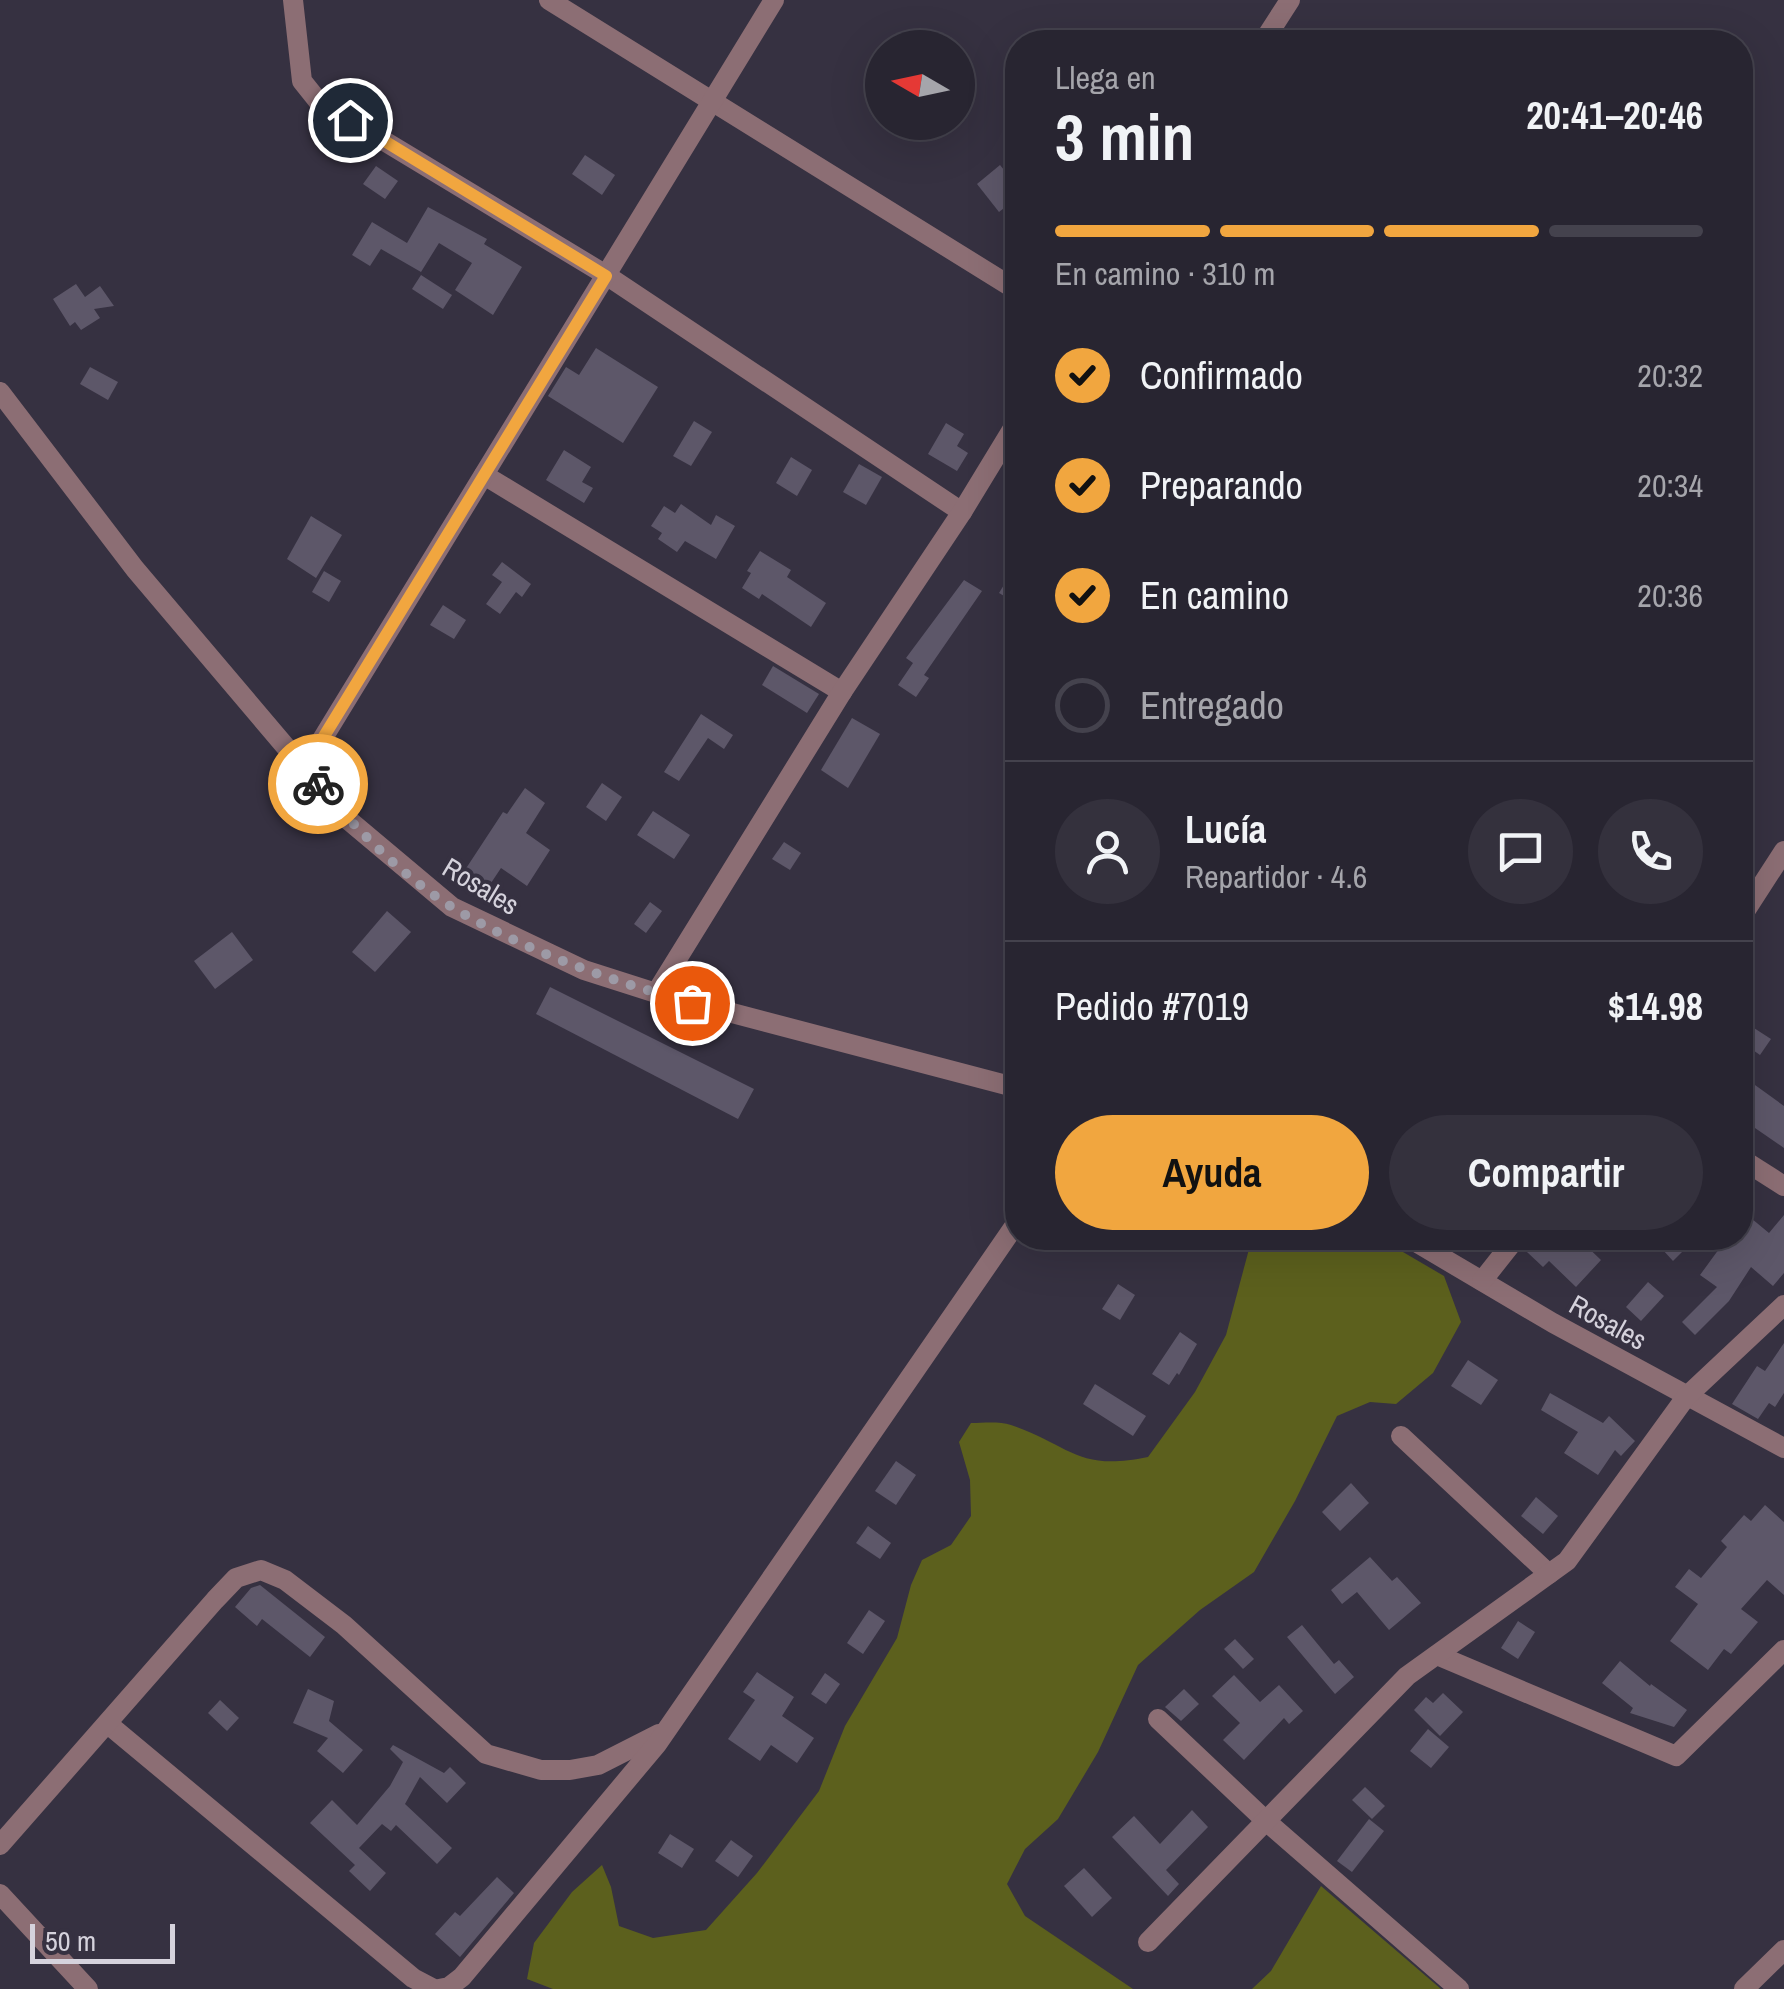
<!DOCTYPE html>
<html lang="es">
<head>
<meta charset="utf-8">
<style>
	body { margin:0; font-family:"Archivo Narrow",sans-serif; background:#34313d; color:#f1f3f6; height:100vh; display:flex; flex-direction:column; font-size:38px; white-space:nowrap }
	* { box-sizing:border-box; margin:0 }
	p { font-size:32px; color:#a5a5ab }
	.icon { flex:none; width:55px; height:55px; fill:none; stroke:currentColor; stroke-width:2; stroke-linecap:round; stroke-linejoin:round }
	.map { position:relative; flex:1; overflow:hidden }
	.details { position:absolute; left:1005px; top:30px; width:748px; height:1220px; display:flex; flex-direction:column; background:#282531; border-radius:40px; box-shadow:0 10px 40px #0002,0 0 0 2px #44424d }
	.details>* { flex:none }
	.needle { width:65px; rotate:279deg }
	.fabs { position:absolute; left:865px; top:30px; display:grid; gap:20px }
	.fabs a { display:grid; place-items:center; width:110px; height:110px; border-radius:50%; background:#282531; box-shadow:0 10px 40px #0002,0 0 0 2px #44424d; font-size:50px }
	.scale { position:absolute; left:30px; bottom:25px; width:145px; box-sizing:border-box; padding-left:10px; border:5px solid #d5d2dc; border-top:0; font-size:28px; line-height:35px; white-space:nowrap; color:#d5d2dc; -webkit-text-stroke:8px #363141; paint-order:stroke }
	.pin { position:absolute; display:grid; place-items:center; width:85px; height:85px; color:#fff; margin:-42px; border:5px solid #fff; border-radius:50%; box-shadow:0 2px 10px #0007 }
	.courier { position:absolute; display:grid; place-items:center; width:100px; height:100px; margin:-50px; border:8px solid #f1a63f; border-radius:50%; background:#fff; color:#222; box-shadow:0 2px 12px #0007 }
	.summary em { font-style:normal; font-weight:800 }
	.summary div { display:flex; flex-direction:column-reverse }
	.summary { display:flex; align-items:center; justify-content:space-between; height:170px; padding:0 50px }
	h1 { font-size:65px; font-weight:800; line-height:75px }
	.bar { display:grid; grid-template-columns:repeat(4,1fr); gap:15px 10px; align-content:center; height:120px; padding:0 50px }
	.bar i { height:12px; border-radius:8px; background:#44424d }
	.bar .on { background:#f1a63f }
	.bar p { grid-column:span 4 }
	.line { display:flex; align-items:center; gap:25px; padding:0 50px; border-top:2px solid #44424d }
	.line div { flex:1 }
	.round { display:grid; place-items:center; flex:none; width:105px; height:105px; border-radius:52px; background:#34313d }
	ol { padding:0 50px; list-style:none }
	li { display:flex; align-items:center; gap:30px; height:110px }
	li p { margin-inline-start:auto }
	li .icon { padding:10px; border-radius:50%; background:#f1a63f; color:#111; stroke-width:4 }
	li:last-child { color:#a5a5ab }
	li i { width:55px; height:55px; border:5px solid #44424d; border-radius:50% }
	.button { display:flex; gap:20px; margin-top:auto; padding:20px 50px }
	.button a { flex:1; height:115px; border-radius:60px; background:#f1a63f; color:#111; font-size:40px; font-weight:800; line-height:115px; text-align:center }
	.button a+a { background:#34313d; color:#f1f3f6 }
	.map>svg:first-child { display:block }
	.forest { fill:#5c601d }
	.building { fill:#5d5769 }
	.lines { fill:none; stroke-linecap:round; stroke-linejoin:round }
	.street { stroke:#8c6e74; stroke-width:20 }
	.done { stroke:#9d9aa6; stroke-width:10; stroke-dasharray:0 18 }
	.route { stroke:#f1a63f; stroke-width:12 }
	.labels { text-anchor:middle; stroke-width:8; stroke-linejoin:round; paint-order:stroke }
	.street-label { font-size:28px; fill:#d5d2dc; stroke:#363141 }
</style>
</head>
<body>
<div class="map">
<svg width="1784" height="1989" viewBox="0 0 1784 1989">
	<rect width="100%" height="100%" fill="#363141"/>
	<g class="forest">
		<path d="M1252,1238h127l65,38 17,46 -28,51 -37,31 -26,-2 -33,14 -42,85 -41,71 -54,38 -62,55 -40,87 -40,67 -33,30 -18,35 18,32 108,73h-580l-26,-10 7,-36 38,-51 30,-27 9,22 8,39 34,12 53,-8 51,-57 62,-82 26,-65 52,-88 14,-53 11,-25 29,-15 20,-29 -1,-36 -11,-38 12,-19c12,0 28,-2 40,2 59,20 66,47 137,32l47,-65 31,-57z"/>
		<path d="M1321,1886l120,103h-189l19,-18z"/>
	</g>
	<g class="building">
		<path d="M585,155l30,20 -13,20 -30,-21z"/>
		<path d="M1000,165l18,22v10l-19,15 -22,-28z"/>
		<path d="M376,166l22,15 -13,18 -22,-15z"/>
		<path d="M428,207l59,32 -3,5 38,23 -29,48 -38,-25 17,-27 -33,-20 -18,29 -40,-23 -11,17 -18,-11 20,-33 35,21z"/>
		<path d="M421,275l31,20 -9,14 -31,-20z"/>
		<path d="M76,284l9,13 15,-11 14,20 -20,3 6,9 -19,12 -6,-8 -5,4 -17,-27z"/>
		<path d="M596,348l62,39 -35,56 -75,-47 18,-29 13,8z"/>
		<path d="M90,367l28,15 -10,18 -28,-16z"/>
		<path d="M694,421l18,11 -21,34 -18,-10z"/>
		<path d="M946,423l18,11 -7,12 11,7 -11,18 -29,-17z"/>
		<path d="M564,450l27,17 -9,15 11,6 -9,15 -38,-23z"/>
		<path d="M791,457l21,13 -15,26 -21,-13z"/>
		<path d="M859,464l23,13 -16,28 -23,-13z"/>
		<path d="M681,504l30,21 5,-10 19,11 -19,33 -31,-18 -8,11 -19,-13 4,-6 -11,-7 13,-20 11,7z"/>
		<path d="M311,516l31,19 -26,43 -29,-19z"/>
		<path d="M760,551l31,19 -4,7 39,26 -15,24 -49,-33 -3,5 -17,-11 9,-15 -4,-2z"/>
		<path d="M502,562l29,22 -9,13 -6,-5 -16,22 -14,-10 16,-22 -10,-7z"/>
		<path d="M1018,562v42l-19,-11z"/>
		<path d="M324,571l17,10 -12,21 -17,-10z"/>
		<path d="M964,580l18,11 -58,84 5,3 -13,19 -18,-12 15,-22 -7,-5z"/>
		<path d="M443,605l23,15 -12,19 -24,-14z"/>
		<path d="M773,666l46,28 -12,19 -45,-28z"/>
		<path d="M701,714l32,21 -9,14 -16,-11 -29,43 -15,-9z"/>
		<path d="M852,718l28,16 -32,54 -27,-18z"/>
		<path d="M602,783l20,14 -16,24 -20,-14z"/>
		<path d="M525,788l20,15 -19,30 24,17 -23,36 -26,-18 -14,21 -24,-16 40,-61 4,2z"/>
		<path d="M653,811l37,24 -16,24 -37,-24z"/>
		<path d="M784,842l17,11 -11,17 -18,-11z"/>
		<path d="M650,902l12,9 -16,22 -12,-9z"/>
		<path d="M387,911l24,21 -36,40 -23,-20z"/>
		<path d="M232,932l21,28 -38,29 -21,-28z"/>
		<path d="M550,987l204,102 -16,30 -202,-105z"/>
		<path d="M1740,1019l31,20 -11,16 -20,-14z"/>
		<path d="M1755,1085l29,21v42l-29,-20 -5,7 -10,-8v-21z"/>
		<path d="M1740,1209l29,24 15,-18v58l-11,13 -22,-19 -22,34 -34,34 -13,-13 35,-35 -17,-12 27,-37h13z"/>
		<path d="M1541,1238h13l12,10 12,-10 23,22 -25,27 -27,-26 -6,6 -16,-15z"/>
		<path d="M1674,1238h22l-23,23 -11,-12z"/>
		<path d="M1648,1282l16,14 -23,25 -15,-14z"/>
		<path d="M1118,1284l17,11 -15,25 -18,-11z"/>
		<path d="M1180,1332l17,12 -18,31 -2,-2 -8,12 -17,-11z"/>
		<path d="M1784,1343v50l-9,14 -6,-4 -11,16 -26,-15 25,-38 8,5z"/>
		<path d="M1468,1360l30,20 -17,25 -30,-19z"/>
		<path d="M1095,1384l51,32 -13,20 -50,-32z"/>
		<path d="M1550,1393l53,30 6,-7 26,25 -14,15 -6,-6 -17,25 -34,-22 14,-21 -37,-22z"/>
		<path d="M896,1461l20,14 -20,30 -21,-14z"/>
		<path d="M1351,1483l18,20 -29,28 -18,-19z"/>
		<path d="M1536,1497l22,19 -15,18 -22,-18z"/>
		<path d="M1765,1505l19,17v73l-17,-15 -26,29 17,13 -27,32 -7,-5 -16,21 -38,-29 28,-37 -23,-17 14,-18 12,9 26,-31 -6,-6 23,-26 7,6z"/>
		<path d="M868,1526l23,17 -11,16 -24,-16z"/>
		<path d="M1370,1557l22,24 5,-4 24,26 -32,27 -32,-38 -15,12 -11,-14z"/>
		<path d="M260,1585l65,52 -15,20 -48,-38 -5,7 -22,-19 16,-19z"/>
		<path d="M869,1610l16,11 -22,33 -16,-11z"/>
		<path d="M1518,1621l17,11 -17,27 -17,-11z"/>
		<path d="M1302,1625l32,39 5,-4 15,17 -19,17 -48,-57z"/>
		<path d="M1235,1639l19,20 -11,10 -19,-20z"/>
		<path d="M1620,1661l30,25 1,-2 36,26 -13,17 -44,-14 3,-5 -31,-25z"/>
		<path d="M757,1672l37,25 -12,19 32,22 -17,25 -26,-18 -11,16 -32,-22 27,-39 -12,-8z"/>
		<path d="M825,1673l15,11 -14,20 -15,-10z"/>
		<path d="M1234,1675l26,27 19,-17 24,26 -14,13 -5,-6 -40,42 -21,-20 17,-17 -28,-27z"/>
		<path d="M308,1689l26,12 -5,20 34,29 -20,23 -26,-22 11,-13 -35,-15z"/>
		<path d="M1184,1689l15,15 -18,17 -16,-14z"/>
		<path d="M1443,1693l20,19 -23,24 -26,-26 12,-13 7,6z"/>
		<path d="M220,1700l19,18 -12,13 -19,-18z"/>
		<path d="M1428,1729l21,18 -18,21 -21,-17z"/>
		<path d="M393,1745l51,28 6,-6 16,16 -19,20 -27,-26 -15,27 47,44 -15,16 -41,-39 -5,6 -9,-7 -23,24 27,25 -16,18 -21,-20 6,-6 -45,-42 22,-23 25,25 33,-39 13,-24 -13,-13z"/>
		<path d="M1365,1787l20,19 -13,13 -20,-19z"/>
		<path d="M1192,1810l16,17 -42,43 13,14 -11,12 -56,-59 22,-21 26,28z"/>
		<path d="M1369,1819l15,12 -32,41 -15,-11z"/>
		<path d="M670,1834l24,15 -12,19 -24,-15z"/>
		<path d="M731,1840l22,16 -15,21 -23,-16z"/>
		<path d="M1084,1868l28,30 -20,19 -28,-31z"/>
		<path d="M497,1877l17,16 -54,64 -25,-23 20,-22 5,4z"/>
	</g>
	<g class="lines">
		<g class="street">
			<path d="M293,0l9,81 16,20 288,174 356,237"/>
			<path d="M549,0l469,291"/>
			<path d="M1263,42l27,-42"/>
			<path d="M0,392l135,177 211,249 106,89 132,63 72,23 362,95"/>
			<path d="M484,475l358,217"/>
			<path d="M304,769l470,-769"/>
			<path d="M1740,919l44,-68"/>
			<path d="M656,993l186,-301 120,-180 56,-92"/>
			<path d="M1740,1158l44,28"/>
			<path d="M1409,1238l144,85 231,125"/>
			<path d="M1482,1281l34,-43"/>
			<path d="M1401,1436l148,138"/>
			<path d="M1437,1655l239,101 108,-106"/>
			<path d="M1158,1719l108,102 193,168"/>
			<path d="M108,1724l305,254 21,11"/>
			<path d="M0,1845l215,-245 21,-22 25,-8 24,10 59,45 142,129 55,16h29l28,-5 61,-31"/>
			<path d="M0,1894l88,95"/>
			<path d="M1148,1942l259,-266 160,-115 119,-164 98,-92"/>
			<path d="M439,1989l10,-2 13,-10 195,-233 361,-523"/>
			<path d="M1744,1989l40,-39"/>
		</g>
	</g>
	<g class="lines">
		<path class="done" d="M318,784c37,44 87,95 137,125 73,43 156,72 237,94"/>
		<path class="route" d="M318,784l-14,-15 302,-493 -256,-156"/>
	</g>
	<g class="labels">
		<g class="street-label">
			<text transform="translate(481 886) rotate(31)" y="10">Rosales</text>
			<text transform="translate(1608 1322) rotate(29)" y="10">Rosales</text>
		</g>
	</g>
</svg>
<div class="fabs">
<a><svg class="needle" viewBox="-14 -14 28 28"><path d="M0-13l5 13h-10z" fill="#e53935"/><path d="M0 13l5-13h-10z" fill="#a5a5ab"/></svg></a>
</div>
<div class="scale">50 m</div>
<div class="pin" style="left:692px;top:1003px;background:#ea580c"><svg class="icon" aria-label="bag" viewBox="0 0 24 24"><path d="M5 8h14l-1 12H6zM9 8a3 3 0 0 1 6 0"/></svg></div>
<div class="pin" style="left:350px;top:120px;background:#1f2937"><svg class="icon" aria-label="home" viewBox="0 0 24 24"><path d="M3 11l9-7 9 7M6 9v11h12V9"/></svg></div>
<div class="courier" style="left:318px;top:784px"><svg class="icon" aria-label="bike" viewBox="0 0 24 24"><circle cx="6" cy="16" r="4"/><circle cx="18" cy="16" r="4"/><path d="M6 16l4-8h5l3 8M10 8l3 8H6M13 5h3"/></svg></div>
<section class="details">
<div class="summary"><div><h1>3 min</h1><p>Llega en</p></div><em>20:41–20:46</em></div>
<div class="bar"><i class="on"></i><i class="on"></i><i class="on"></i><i></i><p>En camino · 310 m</p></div>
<ol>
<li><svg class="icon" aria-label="check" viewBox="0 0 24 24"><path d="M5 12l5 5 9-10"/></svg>Confirmado<p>20:32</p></li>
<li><svg class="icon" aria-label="check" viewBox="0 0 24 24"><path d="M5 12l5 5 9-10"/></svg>Preparando<p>20:34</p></li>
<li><svg class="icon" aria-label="check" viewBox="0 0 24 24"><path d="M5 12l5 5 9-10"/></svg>En camino<p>20:36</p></li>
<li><i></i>Entregado</li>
</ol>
<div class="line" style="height:180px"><a class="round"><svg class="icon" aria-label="person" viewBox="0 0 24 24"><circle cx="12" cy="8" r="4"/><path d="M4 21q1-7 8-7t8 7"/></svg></a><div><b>Lucía</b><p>Repartidor · 4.6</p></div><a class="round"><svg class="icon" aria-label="chat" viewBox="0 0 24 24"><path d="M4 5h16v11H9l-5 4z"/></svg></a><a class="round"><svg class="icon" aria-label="phone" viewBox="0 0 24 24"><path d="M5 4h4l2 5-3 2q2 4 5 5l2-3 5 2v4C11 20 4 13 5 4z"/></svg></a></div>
<div class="line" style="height:130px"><div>Pedido #7019</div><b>$14.98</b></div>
<div class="button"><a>Ayuda</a><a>Compartir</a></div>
</section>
</div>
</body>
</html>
